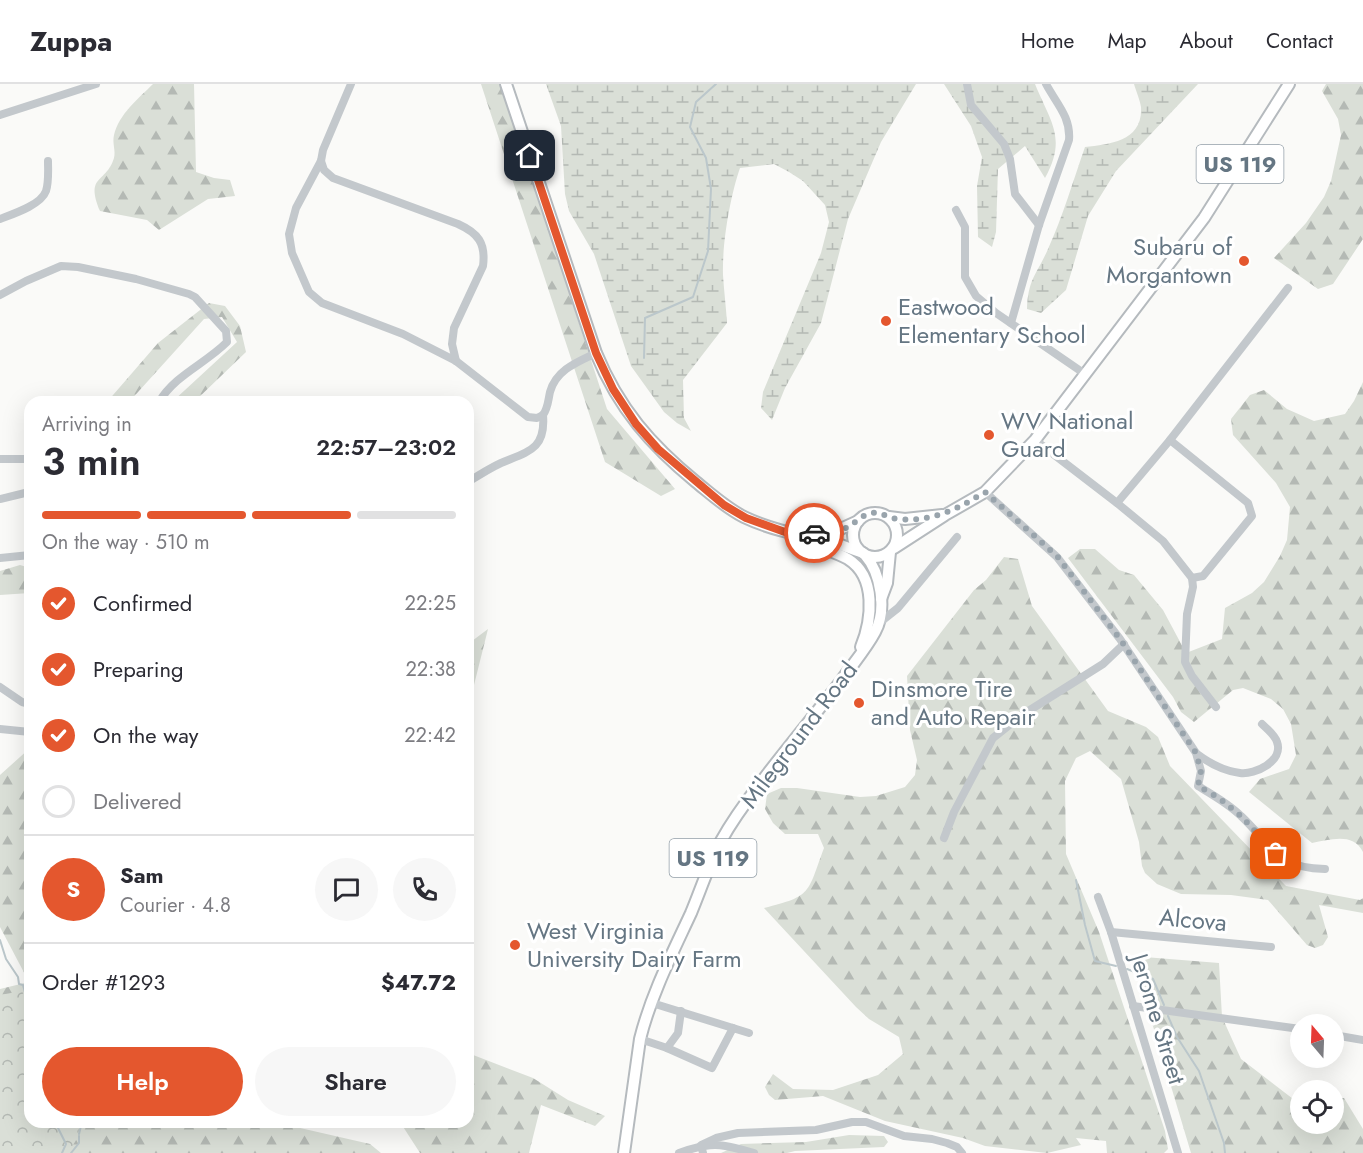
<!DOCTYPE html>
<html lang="en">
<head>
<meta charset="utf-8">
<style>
	body { margin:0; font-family:Jost,sans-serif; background:#f7f7f7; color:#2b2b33; height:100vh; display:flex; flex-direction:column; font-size:22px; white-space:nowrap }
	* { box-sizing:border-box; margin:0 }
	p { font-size:20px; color:#7c7c81 }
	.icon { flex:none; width:33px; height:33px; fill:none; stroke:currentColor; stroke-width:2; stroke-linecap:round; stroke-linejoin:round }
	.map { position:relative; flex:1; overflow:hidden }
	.panel { position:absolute; left:24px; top:312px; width:450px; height:732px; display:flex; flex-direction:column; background:#fff; border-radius:18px; box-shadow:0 6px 24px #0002 }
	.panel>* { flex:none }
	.needle { width:39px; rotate:341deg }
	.fabs { position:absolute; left:1290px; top:930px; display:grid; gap:12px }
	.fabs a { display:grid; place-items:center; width:54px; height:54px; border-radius:50%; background:#fff; box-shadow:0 6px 24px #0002; font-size:30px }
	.pin { position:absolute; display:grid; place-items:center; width:51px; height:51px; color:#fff; margin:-26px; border-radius:12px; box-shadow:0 3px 9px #0006 }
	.courier { position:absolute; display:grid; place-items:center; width:60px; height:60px; margin:-30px; border:4px solid #e4572e; border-radius:50%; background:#fff; color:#222; box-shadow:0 2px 8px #0007 }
	.head em { font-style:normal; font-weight:600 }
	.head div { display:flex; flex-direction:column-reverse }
	.head { display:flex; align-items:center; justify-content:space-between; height:102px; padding:0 18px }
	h1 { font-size:39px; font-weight:600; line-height:45px }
	.bar { display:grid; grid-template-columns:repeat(4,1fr); gap:9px 6px; align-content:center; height:72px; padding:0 18px }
	.bar i { height:8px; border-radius:4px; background:#e1e1e2 }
	.bar .selected { background:#e4572e }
	.bar p { grid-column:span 4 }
	.line { display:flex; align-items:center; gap:15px; padding:0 18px; border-top:2px solid #e1e1e2 }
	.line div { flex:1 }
	.round { display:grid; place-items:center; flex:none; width:63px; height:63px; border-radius:32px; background:#f7f7f7 }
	ol { padding:0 18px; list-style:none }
	li { display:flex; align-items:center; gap:18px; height:66px }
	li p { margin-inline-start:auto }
	li .icon { padding:6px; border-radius:50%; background:#e4572e; color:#fff; stroke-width:4 }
	li:last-child { color:#7c7c81 }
	li i { width:33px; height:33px; border:3px solid #e1e1e2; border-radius:50% }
	.action { display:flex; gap:12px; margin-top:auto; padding:12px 18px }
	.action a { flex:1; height:69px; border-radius:36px; background:#e4572e; color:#fff; font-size:24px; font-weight:600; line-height:69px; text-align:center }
	.action a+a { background:#f7f7f7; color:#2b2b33 }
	header { display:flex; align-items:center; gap:36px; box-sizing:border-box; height:84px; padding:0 30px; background:#fff; border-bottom:2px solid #e1e1e2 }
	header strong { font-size:28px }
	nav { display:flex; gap:33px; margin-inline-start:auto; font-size:21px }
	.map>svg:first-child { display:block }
	.forest { fill:url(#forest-firs) }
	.wetland { fill:url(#wetland-marsh) }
	.park { fill:url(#park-crowns) }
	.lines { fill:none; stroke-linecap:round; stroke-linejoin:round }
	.stream { stroke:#bbc7cb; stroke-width:2 }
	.major-casing { stroke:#b5babe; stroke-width:14 }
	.minor { stroke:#c3c8cc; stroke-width:8 }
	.major { stroke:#fff; stroke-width:10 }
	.done { stroke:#99a4ac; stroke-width:6; stroke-dasharray:0 10.8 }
	.route { stroke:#e4572e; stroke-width:8 }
	.poi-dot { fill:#e4572e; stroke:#fff; stroke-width:2 }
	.labels { text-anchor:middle; stroke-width:6; stroke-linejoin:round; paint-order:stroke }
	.shield { fill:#fff; stroke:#939fa8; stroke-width:1.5 }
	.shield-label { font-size:22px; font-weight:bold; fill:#657683 }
	.poi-label { font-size:24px; fill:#657683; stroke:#fff; text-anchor:start }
	.street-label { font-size:24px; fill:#657683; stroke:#fff }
</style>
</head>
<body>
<header>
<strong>Zuppa</strong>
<nav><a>Home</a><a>Map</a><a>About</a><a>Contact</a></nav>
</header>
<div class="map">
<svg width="1363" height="1069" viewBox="0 0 1363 1069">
	<defs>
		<pattern id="forest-firs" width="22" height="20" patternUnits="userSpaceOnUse" patternTransform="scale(1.5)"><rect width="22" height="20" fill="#dadfd7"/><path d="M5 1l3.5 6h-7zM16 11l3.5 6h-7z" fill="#b4b9b4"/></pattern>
		<pattern id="wetland-marsh" width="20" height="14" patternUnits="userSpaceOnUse" patternTransform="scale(1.5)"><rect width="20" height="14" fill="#dadfd7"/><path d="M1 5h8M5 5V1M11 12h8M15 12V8" fill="none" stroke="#b4b9b4"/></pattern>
		<pattern id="park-crowns" width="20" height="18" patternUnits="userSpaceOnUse" patternTransform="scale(1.5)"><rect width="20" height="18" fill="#dadfd7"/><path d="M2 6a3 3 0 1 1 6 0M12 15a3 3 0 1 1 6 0" fill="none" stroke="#b4b9b4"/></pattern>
	</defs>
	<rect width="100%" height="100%" fill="#fafaf8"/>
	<g class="forest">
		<path d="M153,0h41l2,88 18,6 16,2 5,16 -27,3 -49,31 -12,-10 -47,-9c-15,-37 6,-27 14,-53 2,-7 -2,-15 0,-23 5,-21 24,-36 39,-51z"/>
		<path d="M481,0h20l106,325 68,80 -14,7 -56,-34z"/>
		<path d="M1326,0h37v155l-30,45 -15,5 -44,-31 32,-35 18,-26 7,-16 10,-46 -3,-16 -16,-28z"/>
		<path d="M209,219l16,3 15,20 6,26 -52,50h-22l65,-60 -15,-25 -18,2 -75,83h-22l51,-59z"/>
		<path d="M1363,298v470c-10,-20 -33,-12 -51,-9l-63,-51 11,-13 29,-10 7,-14 -5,-31 -8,-15 -12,-10 -28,-11 -10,2 -39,32 -13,-10 -8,-15 -105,-139 12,-9h15l24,21 15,5 29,35 23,43 36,-14 3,-31 27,-15 12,-11 16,-26 7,-16 3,-33 -14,-24 -43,-48 -2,-16 19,-24 14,-5 23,19 27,12 31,-7 9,-13z"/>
		<path d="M1004,473l14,2 14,47 76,105 38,16 12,10 12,29 116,120 74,14 3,-2v15l-44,-8 9,32 -5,8 -8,3 -8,-3 -39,-45 -37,-5 -50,-1 -24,-10 -12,-11 -3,-7 -3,-24 -18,-63 -31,-28 -14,7 -11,23 1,73 33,78 66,199 3,18 -4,4h-57l-1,-12 -30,-3 5,7 -34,8 -62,-7 -22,-8 -78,-17 -62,-25 -48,4 -6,-5 -4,-8 8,-13 20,15 40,1 45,-15 25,-21 -4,-17 -30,-18 -13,-12 -92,-99c49,-12 43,-15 60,-60l-6,-14h-33l-12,-11 -8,-14 2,-15 14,-6h16l63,9 16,-1 29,-9 10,-12 2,-15 -7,-30 -3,-54 67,-86 12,-10z"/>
		<path d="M20,481l10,3v25l-30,2v-24z"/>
		<path d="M488,545l-20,80v1v-66z"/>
		<path d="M30,664v374h244l96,22 11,9h-381v-164l29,-7 -29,-55v-152z"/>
		<path d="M1132,872l87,7 3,54 19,42 56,43 3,-1v23h34v-26h10l19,31v24h-172z"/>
		<path d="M468,969l65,25 35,22 37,16 -10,10 -54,-21 -12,48h-109l-20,-31h68z"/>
		<path d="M849,1051l35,1 4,6 -4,5 -89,4 -8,2h-66l20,-9 65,-2z"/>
	</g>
	<g class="wetland">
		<path d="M546,0h370l-35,58 -33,77 -27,104 -36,65 -13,32 -11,-12 2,-16 58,-139 8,-31 -4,-17 -22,-24 -14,-9 -15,-8 -34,4c-10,29 -18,76 -17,107 1,16 3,32 4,48l-44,57 1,38 7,13 -14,-8 -13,-11 -33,-46 -37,-112 -25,-43 -4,-17 -4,-68z"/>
		<path d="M944,0h91c16,39 32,54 10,94l-20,-32 -27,23 -2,63 -4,15 -14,-10 -1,-51 5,-29 -11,-31z"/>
		<path d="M1134,0h64l-82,87 -28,45 -22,74 -25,23 -14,-4c1,-30 10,-35 21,-60 15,-33 25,-68 37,-102 25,-3 58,-6 56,-40 -1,-7 -5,-16 -7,-23z"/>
	</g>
	<path class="park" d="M22,907l8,19v112h47c5,13 -2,21 -10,31h-67v-158z"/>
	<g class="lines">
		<g class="stream">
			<path d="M644,274l1,-40 48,-21 15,-46 3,-62 -5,-31 -16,-31 6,-25 20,-18"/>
			<path d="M1076,796l9,45 10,36 21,5"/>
			<path d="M0,856l6,19 12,18 1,7 4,1 7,26"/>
			<path d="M1127,885l26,10 11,26"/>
			<path d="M1168,932l9,21 22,34 25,72 1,10"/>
			<path d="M55,1038l11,22 -4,9"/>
			<path d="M79,1050l3,-12"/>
			<path d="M71,1069l8,-10v-7"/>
		</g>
		<g class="major-casing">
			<g id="major">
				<path d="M506,0l90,269c23,56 55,92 100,129 16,13 30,26 48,35 27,13 56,18 84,24 12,3 23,8 35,12"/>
				<circle cx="875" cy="451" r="22"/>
				<path d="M889,433l16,2 37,-4"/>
				<path d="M807,450l27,-2 24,-11"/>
				<path d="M804,456c14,8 30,11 44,19 29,18 24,61 13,88"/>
				<path d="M894,464l51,-33 40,-23 50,-52 169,-222 85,-134"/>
				<path d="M881,515l6,-16 3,-31"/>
				<path d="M624,1069l16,-114c11,-44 32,-85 51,-126 10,-24 18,-49 30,-72 11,-20 24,-38 38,-56 27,-36 55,-69 82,-104 11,-16 25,-32 34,-49 12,-22 6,-59 -10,-77"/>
			</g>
		</g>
		<g class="minor">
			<path d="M351,0l-28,66 -2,11 -25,47 -7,26 3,19 17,39 13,11 81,31 53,27 72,56 9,1 6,-3c5,-7 5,-14 7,-23 6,-22 27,-30 46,-39"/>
			<path d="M967,0l4,21 33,39 6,15 5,35 24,31"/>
			<path d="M0,31l96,-31"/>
			<path d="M321,77l3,9 9,8 125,46c20,9 28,19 25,42l-29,62 -2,16 4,17"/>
			<path d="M956,126l9,17v50l11,19 20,17 89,61"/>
			<path d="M0,135c13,-5 41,-14 46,-28 3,-9 2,-21 2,-30"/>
			<path d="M0,211l26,-14 35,-15 17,1 58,12 53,15 6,3 31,34 1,11c-22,22 -52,33 -68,60"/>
			<path d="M1011,239l28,-98 30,-85c2,-23 -13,-37 -23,-56"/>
			<path d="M1035,356l82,63 46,38 29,37 11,-2 49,-60 -4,-13 -78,-63"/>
			<path d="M0,375h30"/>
			<path d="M468,398c11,-7 22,-14 33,-19 26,-11 45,-13 42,-48"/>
			<path d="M985,408l72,65 63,82 76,114 5,18 -3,15c15,9 31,18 43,30 31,29 34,52 84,53"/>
			<path d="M0,415l29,-7 1,2"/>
			<path d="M1117,419l53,-63 118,-152"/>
			<path d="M0,474l30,-3"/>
			<path d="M1192,494l1,9 -6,27 -2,48 7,14 24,31"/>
			<path d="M879,539l19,-15 59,-71"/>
			<path d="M0,603l22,15 8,2"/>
			<path d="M0,645l30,3"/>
			<path d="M1197,670c12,9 27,17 43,19 15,2 44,-12 37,-31 -2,-7 -10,-13 -15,-18"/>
			<path d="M944,754l10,-26 39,-74 29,-23 81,-51 21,-20"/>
			<path d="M1098,813l13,35 67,221"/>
			<path d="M1111,848l160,15"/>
			<path d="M652,919l97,30"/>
			<path d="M1133,922l167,23"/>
			<path d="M1334,951l29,5"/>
			<path d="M640,955l27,9 45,20 21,-40"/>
			<path d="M667,964l11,-15 3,-22"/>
			<path d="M679,1069c34,-12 42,-9 75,0"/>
			<path d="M703,1069l-2,-8 15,-7 22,-5 78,-3 36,-8h14l38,14 28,3 15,4 10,4 5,6"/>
		</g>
		<use href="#major" class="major"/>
	</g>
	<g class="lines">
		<path class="done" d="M814,449c11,-1 22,0 32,-5 8,-4 15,-12 24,-15 10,-2 18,5 27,6 35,3 59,-9 88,-27l72,64 63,83 76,114 5,18 -3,15 21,12 22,18 35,38"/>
		<path class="route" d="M530,72l66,197 17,36 23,35 22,25 66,56 22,13 50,18 18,-3"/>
	</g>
	<g class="poi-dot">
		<circle cx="1244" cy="177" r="6"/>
		<circle cx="886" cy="237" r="6"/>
		<circle cx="989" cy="351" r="6"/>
		<circle cx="859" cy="619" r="6"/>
		<circle cx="515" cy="861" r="6"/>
	</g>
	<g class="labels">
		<g class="shield">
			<rect x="1196.5" y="61" width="87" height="38" rx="4.5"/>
			<rect x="669.5" y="755" width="87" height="38" rx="4.5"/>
		</g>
		<g class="shield-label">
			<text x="1240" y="88">US 119</text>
			<text x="713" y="782">US 119</text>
		</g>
		<g class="poi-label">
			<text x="1232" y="171" text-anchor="end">Subaru of<tspan x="1232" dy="28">Morgantown</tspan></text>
			<text x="898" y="231">Eastwood<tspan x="898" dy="28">Elementary School</tspan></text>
			<text x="1001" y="345">WV National<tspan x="1001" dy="28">Guard</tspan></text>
			<text x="871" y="613">Dinsmore Tire<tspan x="871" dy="28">and Auto Repair</tspan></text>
			<text x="527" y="855">West Virginia<tspan x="527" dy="28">University Dairy Farm</tspan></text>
		</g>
		<g class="street-label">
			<text transform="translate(799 651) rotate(-53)" y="8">Mileground Road</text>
			<text transform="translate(1193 836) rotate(5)" y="8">Alcova</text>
			<text transform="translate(1158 935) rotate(73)" y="8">Jerome Street</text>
		</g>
	</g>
</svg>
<div class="fabs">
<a><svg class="needle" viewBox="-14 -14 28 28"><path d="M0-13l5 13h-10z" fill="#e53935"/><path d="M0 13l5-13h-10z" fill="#7c7c81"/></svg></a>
<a><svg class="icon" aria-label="locate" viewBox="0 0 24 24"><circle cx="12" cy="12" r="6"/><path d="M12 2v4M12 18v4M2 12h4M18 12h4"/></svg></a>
</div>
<div class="pin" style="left:1276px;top:770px;background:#ea580c"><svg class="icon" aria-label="bag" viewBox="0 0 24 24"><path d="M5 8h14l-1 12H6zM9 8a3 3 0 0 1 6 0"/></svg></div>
<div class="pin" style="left:530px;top:72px;background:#1f2937"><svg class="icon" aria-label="home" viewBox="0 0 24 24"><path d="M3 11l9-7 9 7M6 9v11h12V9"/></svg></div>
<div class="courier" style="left:814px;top:449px"><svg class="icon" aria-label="car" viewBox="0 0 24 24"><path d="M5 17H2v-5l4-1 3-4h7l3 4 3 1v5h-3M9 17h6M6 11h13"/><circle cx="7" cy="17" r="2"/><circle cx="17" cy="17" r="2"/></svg></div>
<section class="panel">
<div class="head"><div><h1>3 min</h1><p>Arriving in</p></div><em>22:57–23:02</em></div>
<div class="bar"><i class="selected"></i><i class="selected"></i><i class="selected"></i><i></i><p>On the way · 510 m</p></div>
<ol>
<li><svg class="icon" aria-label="check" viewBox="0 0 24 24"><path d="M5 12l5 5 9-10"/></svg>Confirmed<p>22:25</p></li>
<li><svg class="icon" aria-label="check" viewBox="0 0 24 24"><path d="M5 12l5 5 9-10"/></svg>Preparing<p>22:38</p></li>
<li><svg class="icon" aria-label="check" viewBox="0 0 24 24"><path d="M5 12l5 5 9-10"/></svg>On the way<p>22:42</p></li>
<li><i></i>Delivered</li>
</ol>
<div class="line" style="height:108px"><b class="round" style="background:#e4572e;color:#fff">S</b><div><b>Sam</b><p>Courier · 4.8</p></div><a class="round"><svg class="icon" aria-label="chat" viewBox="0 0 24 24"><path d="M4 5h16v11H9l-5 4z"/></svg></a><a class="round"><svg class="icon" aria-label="phone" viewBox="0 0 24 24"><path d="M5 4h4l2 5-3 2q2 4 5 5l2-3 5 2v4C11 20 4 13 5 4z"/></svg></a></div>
<div class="line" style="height:78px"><div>Order #1293</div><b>$47.72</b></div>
<div class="action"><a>Help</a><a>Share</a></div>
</section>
</div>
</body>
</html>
